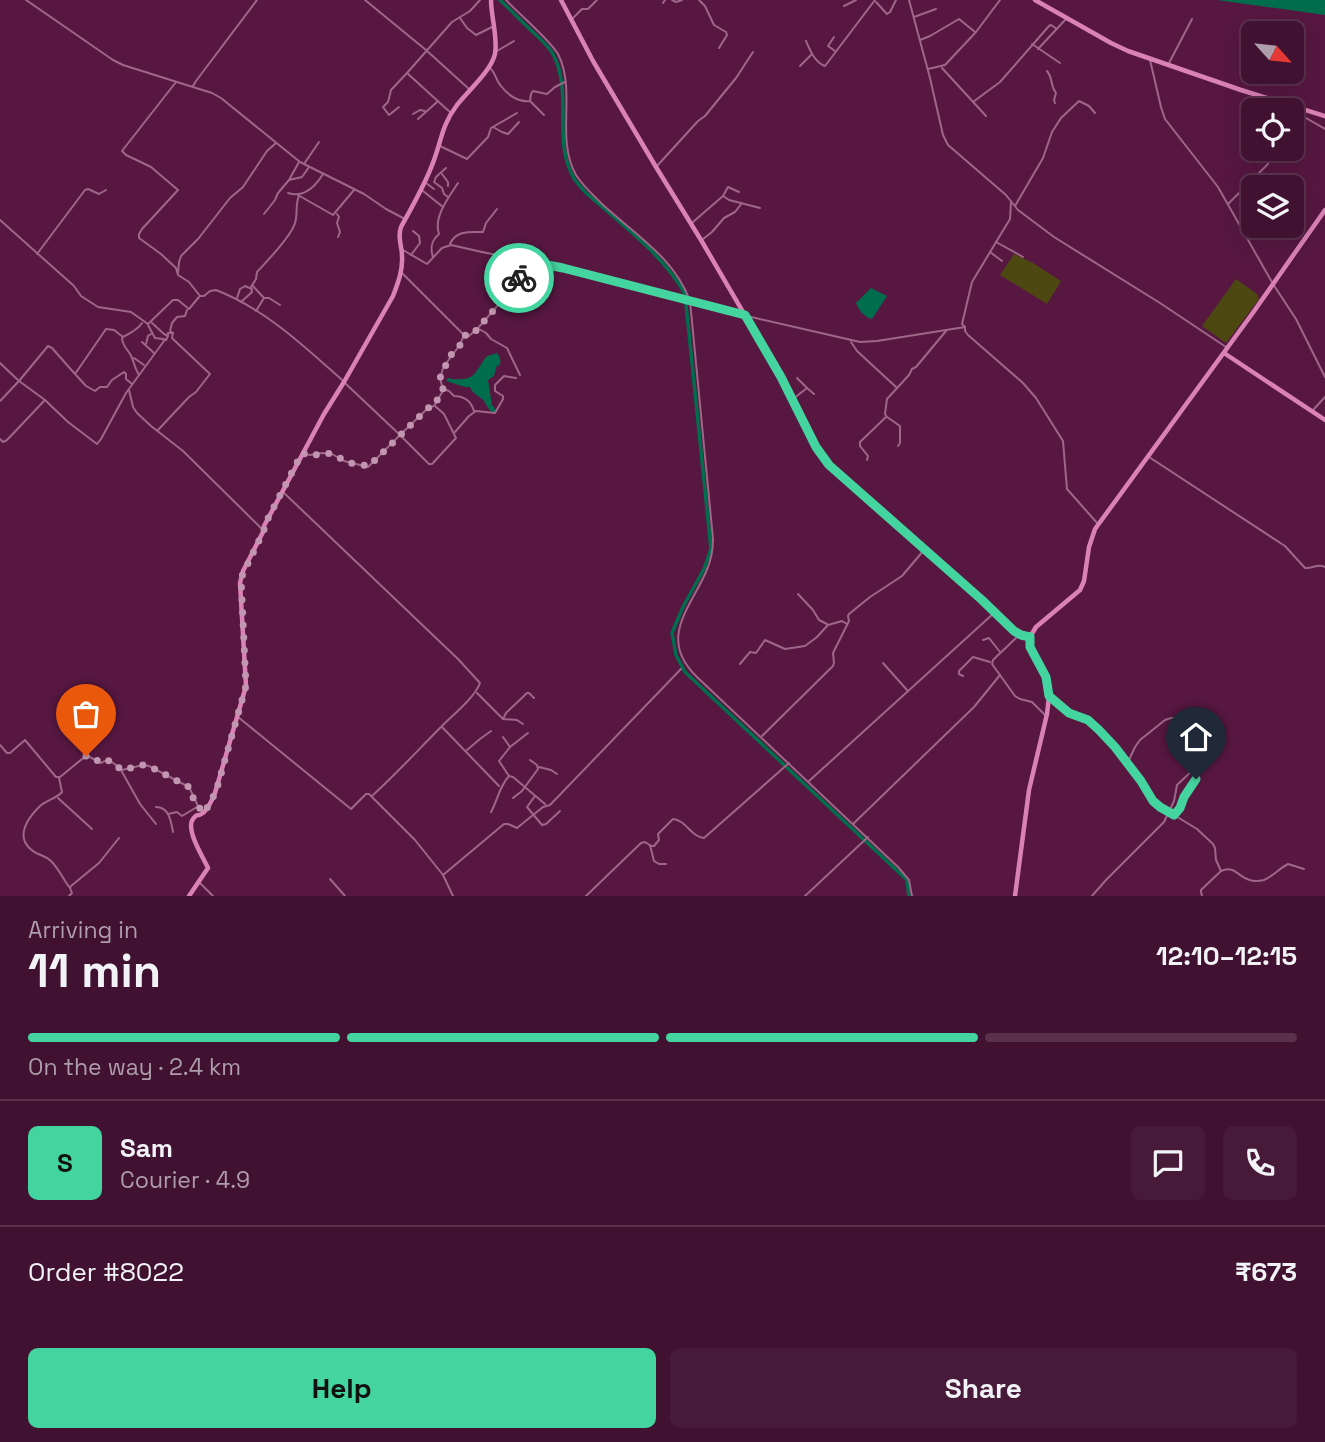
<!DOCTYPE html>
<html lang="en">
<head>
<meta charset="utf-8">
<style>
	body { margin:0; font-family:"Space Grotesk",sans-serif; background:#481a39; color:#f1f3f6; height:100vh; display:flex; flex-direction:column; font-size:26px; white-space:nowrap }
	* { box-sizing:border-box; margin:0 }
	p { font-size:23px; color:#ae9dab }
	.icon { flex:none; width:38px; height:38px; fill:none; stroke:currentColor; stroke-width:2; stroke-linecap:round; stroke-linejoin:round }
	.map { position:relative; height:896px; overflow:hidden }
	.panel { display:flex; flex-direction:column; background:#411131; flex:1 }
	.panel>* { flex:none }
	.needle { width:46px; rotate:117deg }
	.buttons { position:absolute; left:1241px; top:21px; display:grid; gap:14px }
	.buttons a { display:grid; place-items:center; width:63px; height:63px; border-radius:10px; background:#411131; box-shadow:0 7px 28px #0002,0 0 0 2px #5a314d; font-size:35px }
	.pin { position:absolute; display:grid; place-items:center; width:60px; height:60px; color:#fff; margin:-72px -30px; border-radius:50% 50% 50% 0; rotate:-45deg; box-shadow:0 0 7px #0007 }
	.pin .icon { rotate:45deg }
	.courier { position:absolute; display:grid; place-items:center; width:70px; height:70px; margin:-35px; border:5px solid #44d49f; border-radius:50%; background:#fff; color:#222; box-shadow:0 2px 9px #0007 }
	.summary em { font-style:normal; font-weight:800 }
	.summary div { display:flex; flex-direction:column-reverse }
	.summary { display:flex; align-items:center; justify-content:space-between; height:119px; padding:0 28px }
	h1 { font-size:46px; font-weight:800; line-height:52px }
	.bar { display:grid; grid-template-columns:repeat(4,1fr); gap:10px 7px; align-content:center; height:84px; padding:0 28px }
	.bar i { height:9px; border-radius:5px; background:#5a314d }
	.bar .active { background:#44d49f }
	.bar p { grid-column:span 4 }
	.line { display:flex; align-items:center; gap:18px; padding:0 28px; border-top:2px solid #5a314d }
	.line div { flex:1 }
	.round { display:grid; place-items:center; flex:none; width:74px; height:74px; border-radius:10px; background:#481a39 }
	.button { display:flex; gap:14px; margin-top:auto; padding:14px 28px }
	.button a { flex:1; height:80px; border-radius:10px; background:#44d49f; color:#111; font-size:28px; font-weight:800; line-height:80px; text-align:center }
	.button a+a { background:#481a39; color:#f1f3f6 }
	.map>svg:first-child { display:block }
	.green { fill:#4d4812 }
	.water { fill:#006d4d }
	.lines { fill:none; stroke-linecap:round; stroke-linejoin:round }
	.canal { stroke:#006d4d; stroke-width:3.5 }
	.street { stroke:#9f6787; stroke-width:2 }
	.secondary { stroke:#da82b6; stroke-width:4.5 }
	.done { stroke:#c296b0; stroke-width:7; stroke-dasharray:0 12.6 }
	.route { stroke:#44d49f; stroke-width:9 }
</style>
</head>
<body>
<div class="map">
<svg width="1325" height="896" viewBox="0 0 1325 896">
	<rect width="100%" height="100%" fill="#571741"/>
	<g class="green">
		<path d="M1014,254l19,9 28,18 -14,23 -47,-29z"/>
		<path d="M1236,279l21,15 2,5 -33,44 -24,-17z"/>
	</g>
	<g class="water">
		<path d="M1217,0h108v15z"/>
		<path d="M871,288l16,8 -15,23c-7,-1 -14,-10 -16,-16z"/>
		<path d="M497,353c3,5 5,7 2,13l-2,-1 -3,11 -6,4 4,25 4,5 -2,3c-6,-3 -6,-6 -10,-12 -5,-6 -11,-6 -14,-14h-5l-19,-6 2,-3c6,2 19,2 24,-2 4,-2 11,-16 15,-20z"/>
	</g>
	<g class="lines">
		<path class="canal" d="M500,0c12,11 23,23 35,34 6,6 14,12 18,20 21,40 -2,88 22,126 3,4 7,8 10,12 35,31 78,62 100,102l26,255 -7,20 -21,38 -11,26 4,22 9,17 222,208 2,16"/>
		<g class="street">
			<path d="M26,0l87,60 10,5 89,28 9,5 79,64 64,32 22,15 17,9"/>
			<path d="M365,0l61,50 43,39"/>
			<path d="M506,0c13,14 43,39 52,54 19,37 -3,84 18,121 7,11 16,19 25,28 33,31 73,54 89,98l23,238c0,11 -2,22 -7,33 -17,38 -48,67 -9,105l201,190 11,13 3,16"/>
			<path d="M672,0l4,2 6,-2"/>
			<path d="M699,0l6,6 9,19 12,7 1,3 -8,13"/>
			<path d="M909,0l21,78 13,57 5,10 58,50 12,15 36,27 106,66 66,44"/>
			<path d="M876,2l11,12 3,-2 6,-12"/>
			<path d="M663,3l2,-3"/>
			<path d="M844,6l12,-6"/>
			<path d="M914,17l22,-8"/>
			<path d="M460,18l7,10 9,7 16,-8"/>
			<path d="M572,19l10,-10h6l9,-9"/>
			<path d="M834,37l-6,9 7,5"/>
			<path d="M920,40l10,-4 29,-17 16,13"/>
			<path d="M806,41c4,9 9,22 19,25l50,-66"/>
			<path d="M1032,44l28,19"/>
			<path d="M1038,49l28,-30"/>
			<path d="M497,51l17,-10"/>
			<path d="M1150,60l11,47 4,12 53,68 55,97 23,35 29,58"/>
			<path d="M1168,65l24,-46"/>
			<path d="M800,66l12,-12"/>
			<path d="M489,67c8,7 6,13 12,19 7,9 18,17 29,15l1,-7 2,-3 14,3 8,-7 10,-5"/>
			<path d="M942,68l44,48"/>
			<path d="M928,69l17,-4 31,-33 24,-32"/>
			<path d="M1047,71c6,7 3,14 9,22l-2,7 1,3"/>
			<path d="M407,73l45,-51 18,-11 10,-11"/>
			<path d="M176,82l-54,69 4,4 25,12 27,23 -36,39 -3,5v4l22,16 15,14 2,7 11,7 11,14h4l6,-5 6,-1c49,19 88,56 126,90"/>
			<path d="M193,86l3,-5 61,-81"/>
			<path d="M530,101l14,14"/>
			<path d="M973,102l27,-20 49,-56 2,-1 6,4"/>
			<path d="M399,107l-10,8 -6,-8 5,-5 3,-12 16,-17 44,40"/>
			<path d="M1292,110l33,19"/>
			<path d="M413,114l7,-4 5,1"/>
			<path d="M418,119l19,-17"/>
			<path d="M493,127l9,5 6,2 11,-12"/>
			<path d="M1292,130l9,-13"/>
			<path d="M440,146l27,13 21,-22 3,-9 26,-15"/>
			<path d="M304,164l15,-22"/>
			<path d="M657,166l41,-45 7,-5 31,-38 17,-26"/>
			<path d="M446,168l-10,9 -2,5 8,6 2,6 4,3"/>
			<path d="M442,174l6,8v4"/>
			<path d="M289,180l13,-3 7,-10"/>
			<path d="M426,183l8,6"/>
			<path d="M423,191l20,16"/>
			<path d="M288,193c15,5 27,-6 35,-19"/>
			<path d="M298,195l35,20 21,-25"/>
			<path d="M723,196l5,-9 11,5"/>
			<path d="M1011,202l-1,17 -38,63 -10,42 3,3v4l3,4 55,48 13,15 27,43 4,48 31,35"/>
			<path d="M1228,204l39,-39 12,-16"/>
			<path d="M1015,206l28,-48 9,-26 9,-14 18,-17 10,5 6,7"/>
			<path d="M264,214l11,-14 3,-7 11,-13 10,-18"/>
			<path d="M337,214l2,3 -2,6 3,9 -2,5"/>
			<path d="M0,220l74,66 7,10 17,11 33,5 17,12 25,-24h5l11,9 10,-12"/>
			<path d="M693,222l30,-26 6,4 31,8"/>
			<path d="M703,239l9,-7 12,-14 11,-6 7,-9"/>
			<path d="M996,242l27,15"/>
			<path d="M450,244c6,-14 20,-12 33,-12l3,-9 11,-14"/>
			<path d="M403,250l24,14 15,-16 9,-3 31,7 81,16 178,46"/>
			<path d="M990,252l12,9"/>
			<path d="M37,254l48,-64 3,-1 11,5 7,-4"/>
			<path d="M411,255l9,-12 -1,-7 -6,-5"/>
			<path d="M433,257c-3,-9 -2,-16 6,-23 -6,-17 10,-37 19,-51"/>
			<path d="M401,272l63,63 5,1 9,-8 36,-41 2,-6 6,-7 -1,-13"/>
			<path d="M178,273l1,-11 2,-6 17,-17 32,-41 13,-11 24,-36 9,-8"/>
			<path d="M252,285l12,13 -8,13"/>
			<path d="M237,298l3,-9 5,-3 7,3"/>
			<path d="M265,298h4l11,7"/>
			<path d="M241,302l11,-10 -1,-5 5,-8 1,-7c10,-11 34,-35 38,-49 3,-9 0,-19 4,-27"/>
			<path d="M747,316l113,26 17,-1 88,-14"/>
			<path d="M152,323l12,11 4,2v-3h5l-3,-2 2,-8 5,-6 8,-1 2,-6"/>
			<path d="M148,325l7,13 8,1"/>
			<path d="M479,329l7,4 5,6 16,9 13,27"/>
			<path d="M122,338c1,11 7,11 10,20 3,7 2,9 7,17"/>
			<path d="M142,342l12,11"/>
			<path d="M851,342l6,9 39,36"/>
			<path d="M146,344l2,-8 3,-2"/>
			<path d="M134,358l10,7"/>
			<path d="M0,363l19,18 26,19 23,22 29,22 4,-5 25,-46 38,-52 -1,-2 3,1 2,-4"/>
			<path d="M76,375l10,11 9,5 5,-4h7l5,-7 12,-8 2,2v5l6,5"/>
			<path d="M346,384l54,51 28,-27 6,-2 10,-17c-11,-15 7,-31 15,-43 1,-1 4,-9 5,-11"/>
			<path d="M807,388l7,6"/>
			<path d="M444,389l5,2 5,5c10,0 17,5 20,15"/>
			<path d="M129,390l4,17 4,6 14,13 32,25 78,77"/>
			<path d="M793,399l14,-11 -10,-10"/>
			<path d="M0,401l19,-20 29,-35 4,2 23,26 31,-45 8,1 9,7c6,-3 16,-9 19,-14"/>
			<path d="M1314,409l11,-12"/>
			<path d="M158,430l31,-33 7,-5 14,-18 -36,-34 -2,-2 1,-5"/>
			<path d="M455,432l14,-16 7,-5 19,2 8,-14v-3l-8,-5v-6l9,-9 12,2"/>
			<path d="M0,439l3,3 4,-2 37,-39"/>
			<path d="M898,446l2,-3v-17l-13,-9 -2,-3 2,-15 22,-24 3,-6 4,-2 30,-36"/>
			<path d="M304,454l6,1 12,-2 10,1 12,7 24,6 32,-32 29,29h3l24,-26 -12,-24 -9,-8"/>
			<path d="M1149,457l136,89 20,22c8,1 12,-5 20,-1"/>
			<path d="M867,460l1,-4 -8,-10v-4l26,-25"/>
			<path d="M283,492l175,167 22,24c-5,14 -26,31 -37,42 -24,24 -46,48 -71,71"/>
			<path d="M798,594l15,16 6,10 8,4"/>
			<path d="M1018,636l-25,24 -1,4 23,32 5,3 12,3 14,14"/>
			<path d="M983,640l6,-2 11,14"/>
			<path d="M883,663l24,27"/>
			<path d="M740,664l10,-12 6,1 9,-13 20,9 20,-3 12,-9 11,-12 14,-4 5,3"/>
			<path d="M963,676l-4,-2v-3l14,-14 17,5"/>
			<path d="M477,693l26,26 14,1 6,4"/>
			<path d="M1051,697l23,19 17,7 19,18 31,40 15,23 41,25 16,15 2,4 1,12 5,11 -20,19v2l1,4"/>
			<path d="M238,717l113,92 15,-15h3l46,46 28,35 61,-51h4l9,4 26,-21 7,-2 131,-136"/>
			<path d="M503,719l3,-6 21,-20h2l5,5"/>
			<path d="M442,727l57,59"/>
			<path d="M762,736l71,-70 1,-3 -1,-10 16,-32 -1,-5 1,-2 21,-17 32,-21 22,-26"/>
			<path d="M503,737l7,10 -11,14 10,15"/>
			<path d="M0,745l7,8h3l15,-13 31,37h4l22,-18 6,-3 13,7c10,-7 14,3 21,7l21,-5 6,1 40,21 9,19 5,6"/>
			<path d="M510,747l18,-14"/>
			<path d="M467,750l13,-11 11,-8"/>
			<path d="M1128,762l7,-15 5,-7 25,-20 6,-2h7l4,3 14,14 5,10 -5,22v12l-10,15 -6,14 -5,6"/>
			<path d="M539,767l12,3 6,4"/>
			<path d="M121,770l19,34 16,20"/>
			<path d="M59,778l3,14c-6,7 -16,8 -23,15 -14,14 -25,33 -3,46 6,3 10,3 15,8 8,8 12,18 19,27"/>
			<path d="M809,781l185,-168"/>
			<path d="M535,796l-8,11 15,18 4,-1 14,-13"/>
			<path d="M58,798l34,31"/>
			<path d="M513,798l9,-7 16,-22 -1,-4 -7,-5"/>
			<path d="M156,807c13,0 15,14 17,25"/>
			<path d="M491,812c7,-13 8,-25 18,-36l4,1 32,27"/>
			<path d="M168,814l9,-2 5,4 15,-9"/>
			<path d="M853,824l121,-117 26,-32"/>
			<path d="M650,845l4,16 5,3h7"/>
			<path d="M1221,871c17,-8 19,15 43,9 8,-3 16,-12 24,-16l16,5"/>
			<path d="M443,875l10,21"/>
			<path d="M330,879l15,17"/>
			<path d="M199,882l14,14"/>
			<path d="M69,896l3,-3 -2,-5 1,-2 28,-23 20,-25"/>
			<path d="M586,896l55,-53 4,-1 6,4h3l5,-6 -1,-6 15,-15c13,1 18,18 31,19l85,-75"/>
			<path d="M805,896l63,-59"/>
			<path d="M1092,896l14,-16 58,-58 10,-21 3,-16 19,-18"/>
		</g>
		<g class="secondary">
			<path d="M561,0l32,61 63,106 45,73 80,137 34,70 14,18 186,166 6,4 9,2"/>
			<path d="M1035,0l76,43 17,8 113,39 84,26"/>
			<path d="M1224,353l101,67"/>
			<path d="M189,896l19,-28c-5,-11 -23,-39 -15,-49 5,-7 3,-1 10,-6 6,-5 9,-13 12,-20l31,-107 -6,-103 3,-12 21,-41v-4l60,-112 20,-32 49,-86c5,-13 10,-26 9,-40 0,-11 -5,-18 -1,-29 12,-22 25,-44 33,-67 8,-22 8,-35 23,-55 11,-14 34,-34 38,-51 3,-16 -4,-38 -4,-54"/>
			<path d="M1015,896l14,-106 18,-76 2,-18 -2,-19 -17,-30v-10l6,-10 44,-37 4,-9 5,-34 6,-18 157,-215 73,-104"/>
		</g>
	</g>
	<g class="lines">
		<path class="done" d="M86,756h4l11,7c10,-7 14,3 21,7l21,-5 6,1 40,21 5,13 9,13 7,-9 7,-16 29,-102 -5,-108 23,-48v-4l38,-73 8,3 15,-3 7,1 18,9 19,3 59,-58 6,-2 9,-17 -3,-5v-6l10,-22 11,-12 3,-9 5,1 4,-2 40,-46 6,-10"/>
		<path class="route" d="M519,278l3,-5 -1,-13 42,8 182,47 36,62 35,70 13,18 153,135 32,31 7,4 9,2v10l16,30 3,19 20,17 19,7 11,10 16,17 26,34 12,20 7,6 14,8 6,-7 4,-11 12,-18"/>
	</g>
</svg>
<div class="buttons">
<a><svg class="needle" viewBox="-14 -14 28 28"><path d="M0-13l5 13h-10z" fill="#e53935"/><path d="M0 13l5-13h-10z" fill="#ae9dab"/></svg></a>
<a><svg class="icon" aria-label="locate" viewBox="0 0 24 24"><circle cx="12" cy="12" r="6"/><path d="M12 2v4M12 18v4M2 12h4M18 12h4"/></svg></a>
<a><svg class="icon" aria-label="layers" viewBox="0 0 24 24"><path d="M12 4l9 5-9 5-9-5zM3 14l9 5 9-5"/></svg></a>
</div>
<div class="pin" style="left:86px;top:756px;background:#ea580c"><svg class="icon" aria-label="bag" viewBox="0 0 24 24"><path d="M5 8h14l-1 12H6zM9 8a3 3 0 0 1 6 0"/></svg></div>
<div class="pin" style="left:1196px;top:779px;background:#1f2937"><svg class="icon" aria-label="home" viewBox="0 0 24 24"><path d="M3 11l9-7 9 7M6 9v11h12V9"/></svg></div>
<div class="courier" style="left:519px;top:278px"><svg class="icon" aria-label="bike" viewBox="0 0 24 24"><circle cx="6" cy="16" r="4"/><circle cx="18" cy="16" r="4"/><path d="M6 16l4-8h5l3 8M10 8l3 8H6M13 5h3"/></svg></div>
</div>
<section class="panel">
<div class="summary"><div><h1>11 min</h1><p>Arriving in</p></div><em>12:10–12:15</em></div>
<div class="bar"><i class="active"></i><i class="active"></i><i class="active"></i><i></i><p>On the way · 2.4 km</p></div>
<div class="line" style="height:126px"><b class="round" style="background:#44d49f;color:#111">S</b><div><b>Sam</b><p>Courier · 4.9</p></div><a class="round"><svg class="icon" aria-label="chat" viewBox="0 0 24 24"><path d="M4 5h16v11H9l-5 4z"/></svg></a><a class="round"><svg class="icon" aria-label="phone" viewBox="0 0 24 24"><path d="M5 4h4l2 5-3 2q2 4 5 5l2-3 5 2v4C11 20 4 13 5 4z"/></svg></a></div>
<div class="line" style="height:91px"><div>Order #8022</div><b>₹673</b></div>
<div class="button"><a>Help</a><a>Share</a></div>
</section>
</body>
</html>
